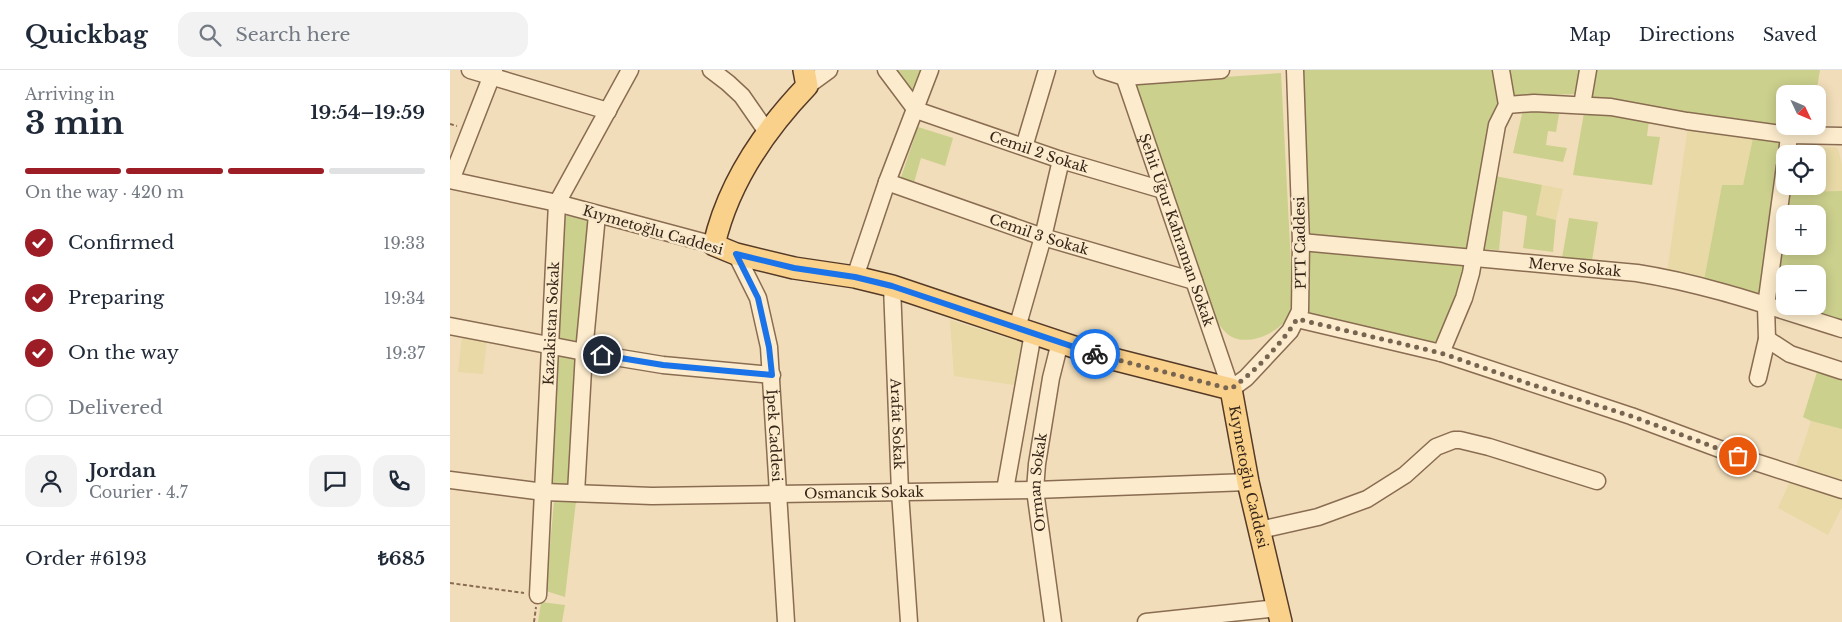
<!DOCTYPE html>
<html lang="en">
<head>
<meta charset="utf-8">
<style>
	body { margin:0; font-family:"Libre Baskerville",serif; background:#f2f2f3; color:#1f2937; height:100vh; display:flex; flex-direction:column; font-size:19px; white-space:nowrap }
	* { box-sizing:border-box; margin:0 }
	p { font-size:16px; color:#747a83 }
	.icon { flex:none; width:28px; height:28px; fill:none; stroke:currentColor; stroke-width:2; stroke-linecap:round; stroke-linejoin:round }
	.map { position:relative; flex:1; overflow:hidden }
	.panel { display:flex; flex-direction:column; background:#fff; width:450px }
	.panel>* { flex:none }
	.needle { width:32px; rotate:134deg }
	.buttons { position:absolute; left:1326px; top:15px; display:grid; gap:10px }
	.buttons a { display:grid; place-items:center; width:50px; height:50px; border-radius:10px; background:#fff; box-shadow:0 2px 12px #0003; font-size:25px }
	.pin { position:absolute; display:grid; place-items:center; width:42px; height:42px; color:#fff; margin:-21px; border:2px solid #fff; border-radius:50%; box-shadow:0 1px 5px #0007 }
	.courier { position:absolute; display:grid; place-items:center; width:50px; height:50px; margin:-25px; border:4px solid #1a73e8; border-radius:50%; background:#fff; color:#222; box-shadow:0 1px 6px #0007 }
	.head em { font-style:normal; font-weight:700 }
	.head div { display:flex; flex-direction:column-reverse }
	.head { display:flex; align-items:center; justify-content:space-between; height:85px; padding:0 25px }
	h1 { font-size:32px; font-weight:700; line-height:38px }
	.bar { display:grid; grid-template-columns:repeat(4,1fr); gap:8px 5px; align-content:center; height:60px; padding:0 25px }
	.bar i { height:6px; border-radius:4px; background:#e0e1e3 }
	.bar .on { background:#9d1d26 }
	.bar p { grid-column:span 4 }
	.line { display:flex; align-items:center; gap:12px; padding:0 25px; border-top:1px solid #e0e1e3 }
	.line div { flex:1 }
	.round { display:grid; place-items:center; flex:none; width:52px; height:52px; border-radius:15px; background:#f2f2f3 }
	ol { padding:0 25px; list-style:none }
	li { display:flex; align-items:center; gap:15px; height:55px }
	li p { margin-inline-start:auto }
	li .icon { padding:5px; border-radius:50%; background:#9d1d26; color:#fff; stroke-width:4 }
	li:last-child { color:#747a83 }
	li i { width:28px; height:28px; border:2px solid #e0e1e3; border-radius:50% }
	header { display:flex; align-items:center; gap:30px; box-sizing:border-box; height:70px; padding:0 25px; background:#fff; border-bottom:1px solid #e0e1e3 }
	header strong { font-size:24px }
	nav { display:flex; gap:28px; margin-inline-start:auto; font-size:18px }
	.search { width:350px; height:45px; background:#f2f2f3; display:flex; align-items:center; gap:12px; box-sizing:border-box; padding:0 18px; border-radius:15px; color:#747a83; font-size:19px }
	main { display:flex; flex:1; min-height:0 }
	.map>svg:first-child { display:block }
	.farmland { fill:#e8d9a6 }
	.green { fill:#ccd08d; fill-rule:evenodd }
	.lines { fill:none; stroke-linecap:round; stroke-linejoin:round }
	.minor-casing { stroke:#896c52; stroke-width:19 }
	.major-casing { stroke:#553a28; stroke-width:24 }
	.path { stroke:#896c52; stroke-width:2; stroke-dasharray:4 2.5; stroke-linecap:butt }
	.minor { stroke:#fcebcc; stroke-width:16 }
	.major { stroke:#fad18b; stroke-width:21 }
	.done { stroke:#776551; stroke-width:5; stroke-dasharray:0 9 }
	.route { stroke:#1a73e8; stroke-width:6 }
	.labels { text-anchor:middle; stroke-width:5; stroke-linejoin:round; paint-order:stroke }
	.street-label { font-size:14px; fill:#362519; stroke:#f8e8c9 }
</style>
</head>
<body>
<header>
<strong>Quickbag</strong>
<div class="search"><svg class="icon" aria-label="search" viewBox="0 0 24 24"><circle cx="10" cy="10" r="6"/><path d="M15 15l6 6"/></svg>Search here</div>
<nav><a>Map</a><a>Directions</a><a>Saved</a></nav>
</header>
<main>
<section class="panel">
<div class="head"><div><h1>3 min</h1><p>Arriving in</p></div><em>19:54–19:59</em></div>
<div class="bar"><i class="on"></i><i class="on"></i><i class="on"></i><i></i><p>On the way · 420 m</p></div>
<ol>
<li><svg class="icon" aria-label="check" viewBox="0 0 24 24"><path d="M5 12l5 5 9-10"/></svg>Confirmed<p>19:33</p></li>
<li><svg class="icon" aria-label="check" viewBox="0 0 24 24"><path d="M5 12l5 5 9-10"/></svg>Preparing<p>19:34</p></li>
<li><svg class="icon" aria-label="check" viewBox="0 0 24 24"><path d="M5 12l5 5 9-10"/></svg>On the way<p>19:37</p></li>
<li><i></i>Delivered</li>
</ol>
<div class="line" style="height:90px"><a class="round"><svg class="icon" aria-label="person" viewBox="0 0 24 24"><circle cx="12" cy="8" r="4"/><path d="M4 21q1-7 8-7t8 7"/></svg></a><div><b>Jordan</b><p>Courier · 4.7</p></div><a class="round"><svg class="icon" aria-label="chat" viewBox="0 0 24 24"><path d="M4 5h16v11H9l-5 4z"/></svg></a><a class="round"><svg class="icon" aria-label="phone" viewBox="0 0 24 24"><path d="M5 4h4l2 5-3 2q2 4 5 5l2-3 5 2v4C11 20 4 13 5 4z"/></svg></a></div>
<div class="line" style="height:65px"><div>Order #6193</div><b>₺685</b></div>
</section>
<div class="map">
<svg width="1392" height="552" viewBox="0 0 1392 552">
	<rect width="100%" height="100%" fill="#f1ddb9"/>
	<g class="farmland">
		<path d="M1238,56l65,12 -10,47h-21l-18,95 -37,-7z"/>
		<path d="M1385,77l3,2 4,16v26l-55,1v-6h31v-32h-27l1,-3 7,-2z"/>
		<path d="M1092,115l21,4 -7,31 -20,-5z"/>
		<path d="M500,250l74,23 -10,42 -60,-9z"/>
		<path d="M12,267l25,4 -4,33 -25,-2z"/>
		<path d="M1361,351l31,8v55l-46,-17z"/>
		<path d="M1342,407l50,20v10l-14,28 -50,-27z"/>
	</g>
	<g class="green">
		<path d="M442,0h33l-10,20 -6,-1z"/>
		<path d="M852,0h191l7,27 -30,154 -162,-16z"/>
		<path d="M1054,0h81l-4,24 -72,2z"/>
		<path d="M1144,0h226l-4,24h-31v32h26l-19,5 -203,-30z"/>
		<path d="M831,3l12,229c-1,3 0,9 -2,11 -9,18 -38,32 -57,25 -8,-3 -14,-12 -19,-19l-81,-231 3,-5z"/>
		<path d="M1073,40l36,4 -3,18 -8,-1 -2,14 21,3 -4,14 -50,-9z"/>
		<path d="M1134,43l65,7 -2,16 13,1 -8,48 -79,-10z"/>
		<path d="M468,57l35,11 -8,28 -24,-8 -8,28 -14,-3z"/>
		<path d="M1303,68l31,5 -21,156 -59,-19 18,-95h21z"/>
		<path d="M1045,106l47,9 -6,30 20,5 -3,32 -30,-4 4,-32 -24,-5 -4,39 -18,-1z"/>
		<path d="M1392,121v131l-72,-19 17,-111zM1335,144h33v32h-33zM1335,204h33v32h-33z"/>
		<path d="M114,145l27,6 -10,125 -23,-4z"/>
		<path d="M1119,148l29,4 -6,39 -30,-3z"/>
		<path d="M859,181l159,14 -29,82 -132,-29z"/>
		<path d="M107,283l24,4 -9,128 -20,-2z"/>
		<path d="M1367,302l25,6v51l-31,-8 -8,-4z"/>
		<path d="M104,431h22l-11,96 -19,-6z"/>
		<path d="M91,532l24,3 -3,17h-24z"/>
	</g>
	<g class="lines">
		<g class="minor-casing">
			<g id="minor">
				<path d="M20,0l138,41"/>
				<path d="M261,0l17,13 14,13 25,36"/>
				<path id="s1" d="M436,0l30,40 145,50 102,30"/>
				<path d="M652,0l22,7 97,-7"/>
				<path id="s2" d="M672,0l109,319 15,-11 44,-47 10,-20 1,-69 -6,-172"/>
				<path d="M357,16l22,-16"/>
				<path d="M1057,35l27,-2 77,4 76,14 102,14 53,1"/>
				<path d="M1132,35l6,-35"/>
				<path d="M574,77l23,-77"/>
				<path d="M1337,84l2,-19"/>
				<path d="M0,110l107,23 157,42"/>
				<path d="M1,110l43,-110"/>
				<path id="s3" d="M437,112l156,55 151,44"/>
				<path id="s4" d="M851,172l336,31c70,11 137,35 205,56"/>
				<path id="s5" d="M286,184l22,44 11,49 17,275"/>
				<path d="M405,207l32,-95 43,-112"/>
				<path id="s6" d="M442,216l8,206 9,130"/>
				<path d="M847,249l144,34 190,63 121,45 90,29"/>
				<path d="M0,256l134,26 79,13 109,10"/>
				<path d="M567,258l26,-91 18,-77"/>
				<path d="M1317,269l23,15 52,17"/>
				<path d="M991,283l23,-55 7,-25 26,-148 10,-20 -6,-35"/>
				<path d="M1308,308l9,-39 -1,-33 19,-140"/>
				<path id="s7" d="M0,410l94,12 108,4 383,-6 213,-8"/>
				<path d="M555,420l28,-157"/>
				<path d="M126,423l8,-141 13,-137"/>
				<path d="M810,460l58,-13 49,-18 38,-24 31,-28 18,-7h6l29,7 108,34"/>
				<path id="s8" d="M88,525l19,-392 73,-133"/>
				<path id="s9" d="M603,552l-18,-132 2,-26 14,-86 9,-36"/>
				<path d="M696,552l132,-14"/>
			</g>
		</g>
		<g class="major-casing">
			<g id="major">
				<path id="s10" d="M354,0l3,16c-43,45 -79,97 -93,159l22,9 58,14 61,9 37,9 209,70 130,33 17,93 33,140"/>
			</g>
		</g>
		<g class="path">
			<path d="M0,54l7,2"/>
			<path d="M0,513l74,10"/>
			<path d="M84,552l2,-15"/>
		</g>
		<use href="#minor" class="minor"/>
		<use href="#major" class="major"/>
	</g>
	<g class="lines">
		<path class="done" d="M645,284l136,35c25,-19 49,-43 66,-70l144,34 89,31 101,32 107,40"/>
		<path class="route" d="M152,285l61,10 109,10 -3,-28 -11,-49 -22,-44 58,14 61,9 37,9 203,68"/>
	</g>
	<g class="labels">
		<g class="street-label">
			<text dy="5" stroke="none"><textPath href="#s1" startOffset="180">Cemil 2 Sokak</textPath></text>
			<text dy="5" stroke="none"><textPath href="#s2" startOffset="169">Şehit Uğur Kahraman Sokak</textPath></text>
			<text transform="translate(203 160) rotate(16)" y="5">Kıymetoğlu Caddesi</text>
			<text dy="5" stroke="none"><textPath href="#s3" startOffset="161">Cemil 3 Sokak</textPath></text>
			<text transform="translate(850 173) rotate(-91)" y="5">PTT Caddesi</text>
			<text dy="5" stroke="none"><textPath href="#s4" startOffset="275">Merve Sokak</textPath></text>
			<text dy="5" stroke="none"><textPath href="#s8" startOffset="272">Kazakistan Sokak</textPath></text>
			<text dy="5" stroke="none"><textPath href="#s6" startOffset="138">Arafat Sokak</textPath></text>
			<text dy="5" stroke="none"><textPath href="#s5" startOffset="188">İpek Caddesi</textPath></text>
			<text dy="5" stroke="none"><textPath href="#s10" startOffset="830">Kıymetoğlu Caddesi</textPath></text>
			<text dy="5" stroke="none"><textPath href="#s9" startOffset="141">Orman Sokak</textPath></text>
			<text dy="5" stroke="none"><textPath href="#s7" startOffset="415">Osmancık Sokak</textPath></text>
		</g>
	</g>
</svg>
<div class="buttons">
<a><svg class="needle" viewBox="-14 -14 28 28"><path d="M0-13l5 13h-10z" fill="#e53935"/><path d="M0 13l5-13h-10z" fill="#747a83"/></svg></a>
<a><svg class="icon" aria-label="locate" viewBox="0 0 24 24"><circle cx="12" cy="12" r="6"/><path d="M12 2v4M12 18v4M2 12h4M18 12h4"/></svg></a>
<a>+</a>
<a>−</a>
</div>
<div class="pin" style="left:1288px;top:386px;background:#ea580c"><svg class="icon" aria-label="bag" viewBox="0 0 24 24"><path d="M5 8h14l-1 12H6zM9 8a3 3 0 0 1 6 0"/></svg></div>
<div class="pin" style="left:152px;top:285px;background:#1f2937"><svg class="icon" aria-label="home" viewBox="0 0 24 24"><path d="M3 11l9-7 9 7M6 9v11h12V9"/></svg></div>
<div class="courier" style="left:645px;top:284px"><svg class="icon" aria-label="bike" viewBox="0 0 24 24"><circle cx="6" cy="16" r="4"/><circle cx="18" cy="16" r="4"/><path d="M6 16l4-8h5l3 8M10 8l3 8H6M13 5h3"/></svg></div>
</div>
</main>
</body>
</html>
